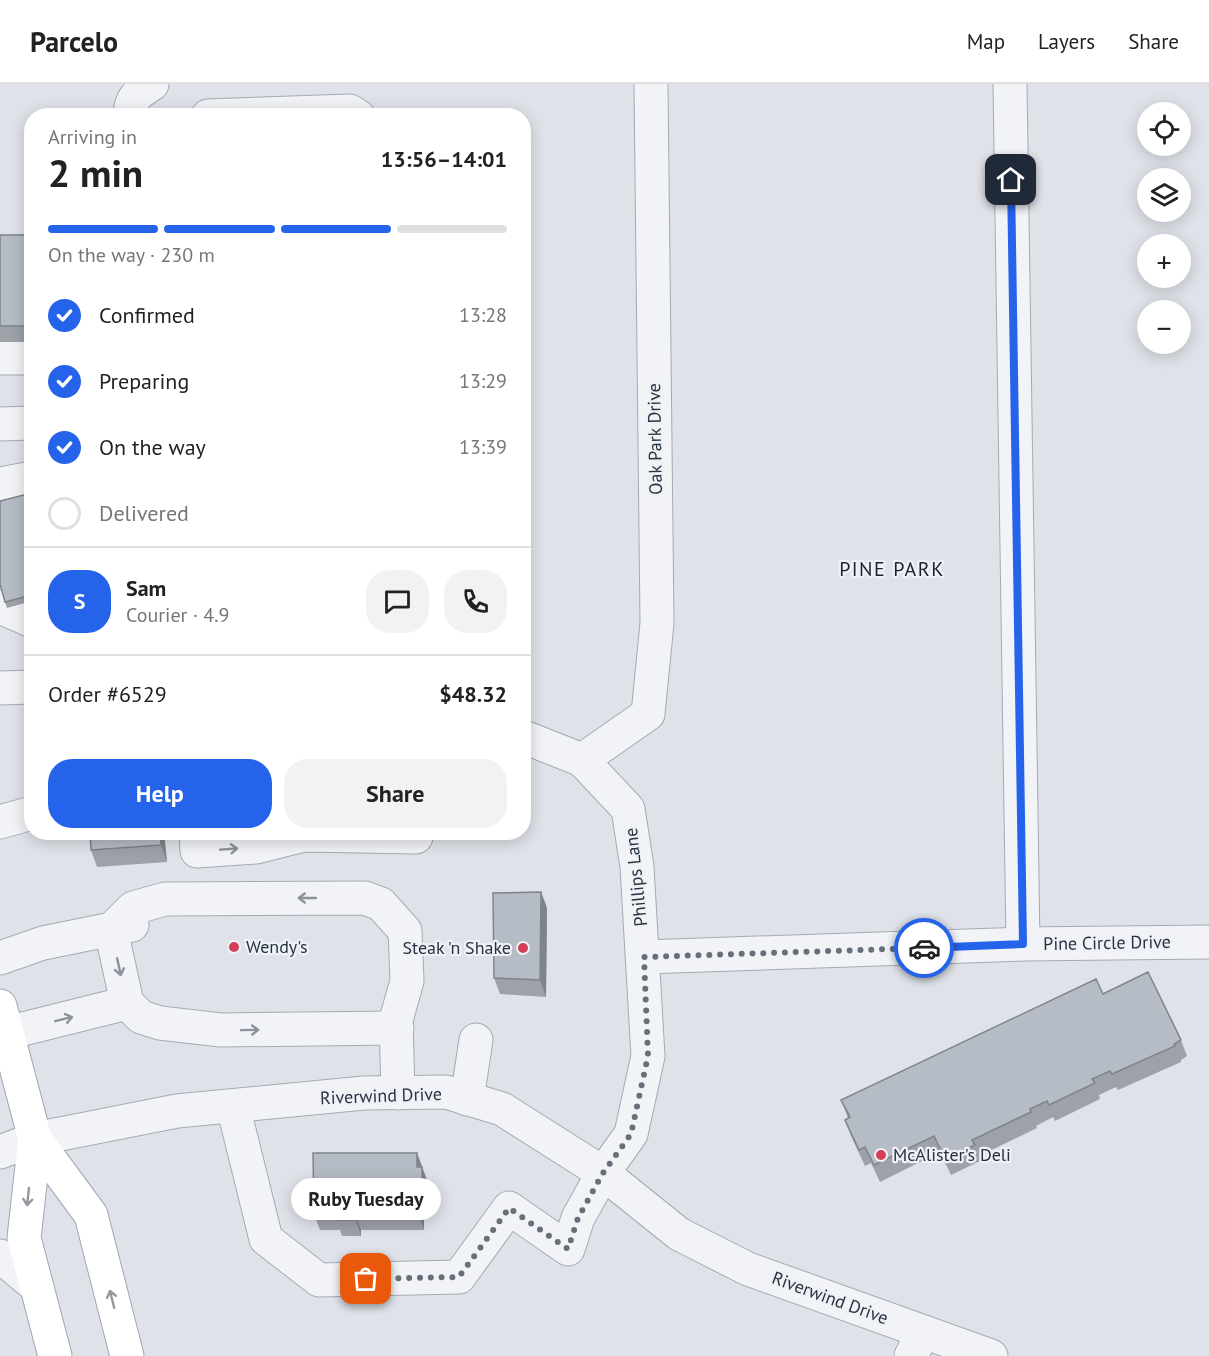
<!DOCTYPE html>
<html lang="en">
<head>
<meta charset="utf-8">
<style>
	body { margin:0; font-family:"PT Sans",sans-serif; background:#f2f2f2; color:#222; height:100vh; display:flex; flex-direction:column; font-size:22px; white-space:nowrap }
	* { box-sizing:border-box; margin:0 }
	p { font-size:20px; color:#767676 }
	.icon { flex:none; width:33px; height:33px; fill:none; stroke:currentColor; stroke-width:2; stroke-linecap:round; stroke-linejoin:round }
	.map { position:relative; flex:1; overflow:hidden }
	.side { position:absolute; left:24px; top:24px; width:507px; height:732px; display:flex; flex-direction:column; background:#fff; border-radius:24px; box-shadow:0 3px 15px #0003 }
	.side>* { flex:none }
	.tools { position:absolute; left:1137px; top:18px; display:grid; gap:12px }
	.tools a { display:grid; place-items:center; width:54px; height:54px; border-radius:50%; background:#fff; box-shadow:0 3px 15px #0003; font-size:30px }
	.pin { position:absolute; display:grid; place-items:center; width:51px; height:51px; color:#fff; margin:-26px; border-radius:12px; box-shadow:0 3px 9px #0006 }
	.courier { position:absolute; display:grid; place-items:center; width:60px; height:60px; margin:-30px; border:4px solid #2563eb; border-radius:50%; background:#fff; color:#222; box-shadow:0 2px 8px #0007 }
	.bubble { position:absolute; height:42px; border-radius:21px; background:#fff; box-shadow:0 3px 15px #0003; font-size:20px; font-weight:700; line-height:42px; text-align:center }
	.head em { font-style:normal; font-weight:700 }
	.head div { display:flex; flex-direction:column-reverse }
	.head { display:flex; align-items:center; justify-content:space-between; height:102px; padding:0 24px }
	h1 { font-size:39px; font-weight:700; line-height:45px }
	.bar { display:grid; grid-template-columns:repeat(4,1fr); gap:9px 6px; align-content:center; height:72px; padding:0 24px }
	.bar i { height:8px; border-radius:4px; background:#e0e0e0 }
	.bar .active { background:#2563eb }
	.bar p { grid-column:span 4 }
	.line { display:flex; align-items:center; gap:15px; padding:0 24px; border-top:2px solid #e0e0e0 }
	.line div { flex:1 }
	.round { display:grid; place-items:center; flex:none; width:63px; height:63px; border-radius:24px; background:#f2f2f2 }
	ol { padding:0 24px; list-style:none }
	li { display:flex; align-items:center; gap:18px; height:66px }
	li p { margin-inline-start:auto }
	li .icon { padding:6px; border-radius:50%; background:#2563eb; color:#fff; stroke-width:4 }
	li:last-child { color:#767676 }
	li i { width:33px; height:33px; border:3px solid #e0e0e0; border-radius:50% }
	.button { display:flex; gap:12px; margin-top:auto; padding:12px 24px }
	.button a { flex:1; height:69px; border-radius:24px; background:#2563eb; color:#fff; font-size:24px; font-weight:700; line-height:69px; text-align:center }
	.button a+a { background:#f2f2f2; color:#222 }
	header { display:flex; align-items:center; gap:36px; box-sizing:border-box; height:84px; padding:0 30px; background:#fff; border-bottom:2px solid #e0e0e0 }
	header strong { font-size:28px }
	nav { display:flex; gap:33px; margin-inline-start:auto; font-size:21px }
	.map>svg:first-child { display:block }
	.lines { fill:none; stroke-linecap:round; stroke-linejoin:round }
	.minor-casing { stroke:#a4aab3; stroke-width:35 }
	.major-casing { stroke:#9ea7b5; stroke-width:35 }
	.minor { stroke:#f1f3f7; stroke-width:33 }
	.major { stroke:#fff; stroke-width:33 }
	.wall { fill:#9da2a9 }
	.shaded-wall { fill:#7f848a }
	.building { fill:#b6bcc5; stroke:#7f848a; stroke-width:1.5 }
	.oneway { stroke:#8c929c }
	.oneway2 { stroke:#9398a0 }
	.done { stroke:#676f7b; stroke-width:6; stroke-dasharray:0 10.8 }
	.route { stroke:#2563eb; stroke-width:8 }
	.poi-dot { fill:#d23f57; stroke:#eef2f6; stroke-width:2 }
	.labels { text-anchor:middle; stroke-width:4.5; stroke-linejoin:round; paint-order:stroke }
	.street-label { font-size:18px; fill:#273140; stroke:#eef2f6 }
	.poi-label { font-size:18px; fill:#273140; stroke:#eef2f6; text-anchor:start }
	.neighbourhood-label { font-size:20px; letter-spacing:1.5px; fill:#192231; stroke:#eef2f6 }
</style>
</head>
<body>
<header>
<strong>Parcelo</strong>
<nav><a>Map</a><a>Layers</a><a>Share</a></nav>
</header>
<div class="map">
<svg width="1209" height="1272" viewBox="0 0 1209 1272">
	<rect width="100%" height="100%" fill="#dfe3e9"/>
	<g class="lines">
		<g class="minor-casing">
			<g id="minor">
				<path d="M1010,0l13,860"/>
				<path d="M130,32c0,-18 8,-23 22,-32"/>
				<path d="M208,32l142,-5 8,5"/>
				<path d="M0,274h32"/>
				<path d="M0,340l32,-1"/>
				<path d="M0,400l32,-6"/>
				<path d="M0,523l32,14"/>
				<path d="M0,604l32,-1"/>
				<path d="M582,676l66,-46 9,-91 -6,-539"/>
				<path d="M0,738l32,-9"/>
				<path d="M196,748l1,19 59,-4 48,-12 112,2v-5"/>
				<path d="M644,873l379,-13 186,-2"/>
				<path d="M0,874l43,-15 89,-18"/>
				<path d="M127,919l-16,-73 22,-22 32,-9 200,-1 16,6 24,27 2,50 -11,39 2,73"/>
				<path d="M7,949l120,-30 14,14 19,6 61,7 176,-2"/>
				<path d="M467,1015l9,-59"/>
				<path d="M233,1022l33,133 53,41 140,-3 50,-69 59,41 10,-31 25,-45 28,-39 17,-78 -11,-189 -9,-58 -46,-49 -58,-23"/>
				<path d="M0,1068l35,-13 142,-28 187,-18 82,-1 56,17 101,64 76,61 69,35 243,87"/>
				<path d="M0,1172l37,31"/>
				<path d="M911,1272l12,-24"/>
			</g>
		</g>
		<g class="major-casing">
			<g id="major">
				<path d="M0,922l35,133 56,76 36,141"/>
				<path d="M35,1055l-11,99 31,118"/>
			</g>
		</g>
		<use href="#minor" class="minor"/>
		<use href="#major" class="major"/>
	</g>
	<g class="wall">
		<rect x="0" y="151" width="32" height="107"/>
		<path d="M32,409v108l-25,7 -2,-6z"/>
		<path d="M164,748l3,30 -70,5 -6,-17z"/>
		<path d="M205,748h63l-62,3z"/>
		<path d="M541,808l6,16 -1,89 -46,-3 -6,-16z"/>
		<path d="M1103,910l78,46 6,16 -6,4v2l-63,28 -2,-3 -17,8 1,4 -45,22 -2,-4 -17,9 1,2 -58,28 1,5 -29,14 -11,-23 -60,30 -9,-19 -6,3 -14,-30 -6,-16 3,-2 -7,-18z"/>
		<path d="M417,1069l11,30v24h-4v23h-63v6h-19l-2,-6h-20l-6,-16z"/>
	</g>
	<g class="shaded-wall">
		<path d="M160,748h4l3,30 -6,-17z"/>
		<path d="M541,808l6,16 -1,89 -6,-17z"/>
		<path d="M417,1069l11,30v24l-6,-16 -5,-24z"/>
		<path d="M418,1107l6,16v23l-6,-17z"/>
		<path d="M355,1129l6,17v6l-5,-16z"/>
	</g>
	<g class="building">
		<rect x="0" y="151" width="32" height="91"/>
		<path d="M32,409v102l-27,7 -5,-18v-83z"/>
		<path d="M90,748h70l1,13 -70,5z"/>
		<path d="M541,808l-1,88 -46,-2 -1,-85z"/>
		<path d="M1148,888l33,68 -7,4 1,2 -63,28 -2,-3 -18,8 3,4 -46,22 -2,-4 -17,8 1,3 -59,28 3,5 -30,14 -11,-23 -60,29 -9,-18 -6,3 -14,-30 5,-3 -9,-17 255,-121 7,15z"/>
		<path d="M313,1069h104v14h5v24h-4v22h-63l1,7h-20v-6h-22z"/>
	</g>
	<defs><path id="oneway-shaft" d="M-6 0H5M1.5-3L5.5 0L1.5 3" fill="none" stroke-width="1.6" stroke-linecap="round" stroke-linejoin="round" transform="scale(1.5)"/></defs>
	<g class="oneway">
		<use href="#oneway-shaft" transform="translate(229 765) rotate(-4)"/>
		<use href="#oneway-shaft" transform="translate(307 814) rotate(180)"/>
		<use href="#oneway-shaft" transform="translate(119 883) rotate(78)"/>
		<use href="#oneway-shaft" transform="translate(64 935) rotate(-14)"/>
		<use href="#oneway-shaft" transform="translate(250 946) rotate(-1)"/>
	</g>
	<g class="oneway2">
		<use href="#oneway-shaft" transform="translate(28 1113) rotate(96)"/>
		<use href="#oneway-shaft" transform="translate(112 1215) rotate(-104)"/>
	</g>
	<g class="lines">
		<path class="done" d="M366,1195l93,-2 50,-69 59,41 10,-31 25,-45 28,-39 17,-78 -4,-99 280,-9"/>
		<path class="route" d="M924,864l99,-4 -12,-764"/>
	</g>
	<g class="poi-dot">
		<circle cx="234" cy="863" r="6"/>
		<circle cx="523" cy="864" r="6"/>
		<circle cx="881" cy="1071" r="6"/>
	</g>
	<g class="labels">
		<g class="street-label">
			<text transform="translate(655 355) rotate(-91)" y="6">Oak Park Drive</text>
			<text transform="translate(636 793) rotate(-96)" y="6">Phillips Lane</text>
			<text transform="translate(1107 859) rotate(-1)" y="6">Pine Circle Drive</text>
			<text transform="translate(381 1012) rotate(-2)" y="6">Riverwind Drive</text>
			<text transform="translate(830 1214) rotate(20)" y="6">Riverwind Drive</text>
		</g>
		<g class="poi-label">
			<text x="246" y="869">Wendy's</text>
			<text x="511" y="870" text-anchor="end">Steak 'n Shake</text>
			<text x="893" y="1077">McAlister's Deli</text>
		</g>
		<g class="neighbourhood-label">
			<text x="892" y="492">PINE PARK</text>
		</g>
	</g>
</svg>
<div class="tools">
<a><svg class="icon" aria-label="locate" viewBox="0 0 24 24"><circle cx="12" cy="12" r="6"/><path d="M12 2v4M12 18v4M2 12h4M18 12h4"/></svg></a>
<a><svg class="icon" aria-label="layers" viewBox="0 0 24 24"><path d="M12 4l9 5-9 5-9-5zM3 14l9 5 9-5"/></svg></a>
<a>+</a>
<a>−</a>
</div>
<div class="pin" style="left:366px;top:1195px;background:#ea580c"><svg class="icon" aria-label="bag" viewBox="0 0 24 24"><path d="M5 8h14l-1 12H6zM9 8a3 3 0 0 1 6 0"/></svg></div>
<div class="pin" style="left:1011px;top:96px;background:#1f2937"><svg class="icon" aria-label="home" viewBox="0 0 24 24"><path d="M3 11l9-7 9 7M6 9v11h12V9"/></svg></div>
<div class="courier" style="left:924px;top:864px"><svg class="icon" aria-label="car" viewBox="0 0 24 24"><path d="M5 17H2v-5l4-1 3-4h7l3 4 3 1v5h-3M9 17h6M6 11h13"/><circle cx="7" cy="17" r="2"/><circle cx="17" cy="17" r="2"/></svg></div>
<div class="bubble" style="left:291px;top:1094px;width:150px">Ruby Tuesday</div>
<section class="side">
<div class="head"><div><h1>2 min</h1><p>Arriving in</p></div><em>13:56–14:01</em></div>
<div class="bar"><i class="active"></i><i class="active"></i><i class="active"></i><i></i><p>On the way · 230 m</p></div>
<ol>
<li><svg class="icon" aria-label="check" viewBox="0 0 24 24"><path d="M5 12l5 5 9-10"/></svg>Confirmed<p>13:28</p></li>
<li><svg class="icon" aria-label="check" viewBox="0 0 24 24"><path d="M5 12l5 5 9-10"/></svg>Preparing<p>13:29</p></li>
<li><svg class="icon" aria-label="check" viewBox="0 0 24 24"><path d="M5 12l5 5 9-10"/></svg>On the way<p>13:39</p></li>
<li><i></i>Delivered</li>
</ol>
<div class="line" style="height:108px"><b class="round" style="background:#2563eb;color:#fff">S</b><div><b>Sam</b><p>Courier · 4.9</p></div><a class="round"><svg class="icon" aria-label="chat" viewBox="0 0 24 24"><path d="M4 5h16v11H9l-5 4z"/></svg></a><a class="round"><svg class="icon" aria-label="phone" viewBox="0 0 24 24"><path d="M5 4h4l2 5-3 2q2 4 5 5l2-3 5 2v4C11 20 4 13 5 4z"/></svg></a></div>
<div class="line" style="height:78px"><div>Order #6529</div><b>$48.32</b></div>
<div class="button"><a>Help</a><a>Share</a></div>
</section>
</div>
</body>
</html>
